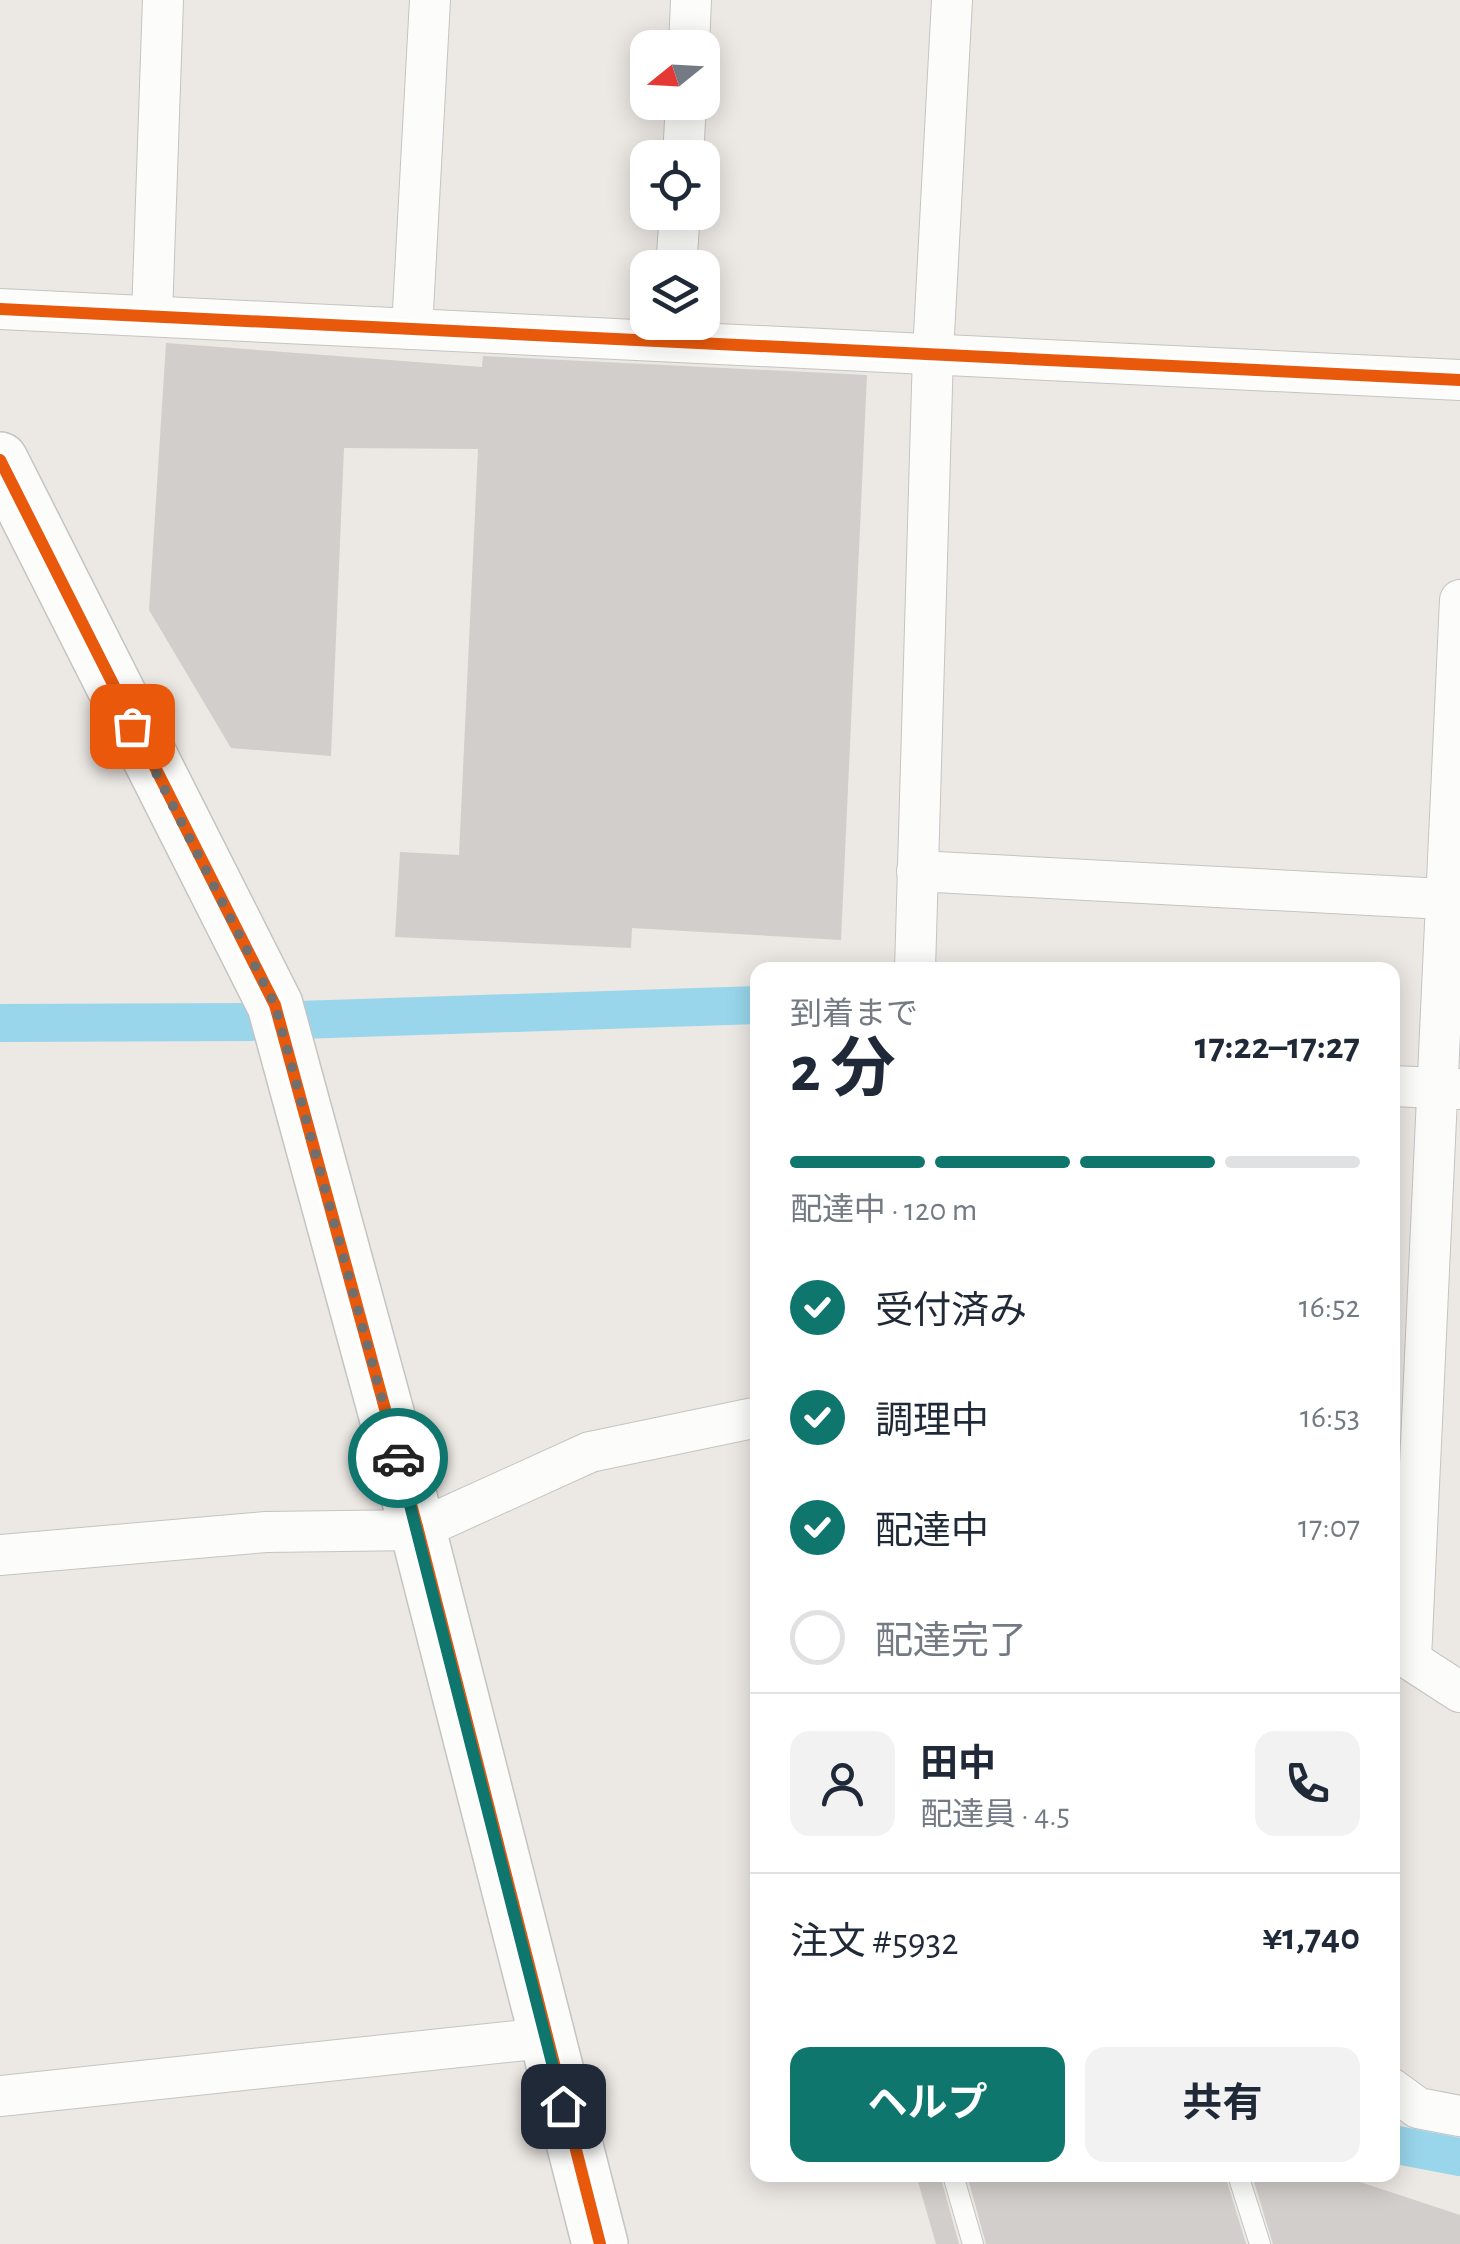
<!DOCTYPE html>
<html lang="ja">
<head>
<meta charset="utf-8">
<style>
	body { margin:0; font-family:"Alegreya Sans","Noto Sans JP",sans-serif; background:#f2f2f3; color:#1f2937; height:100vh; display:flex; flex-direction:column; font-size:38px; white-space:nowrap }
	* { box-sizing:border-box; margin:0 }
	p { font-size:32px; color:#747a83 }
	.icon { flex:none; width:55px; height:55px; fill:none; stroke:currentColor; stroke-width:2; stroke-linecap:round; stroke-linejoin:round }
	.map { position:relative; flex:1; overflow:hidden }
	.side { position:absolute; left:750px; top:962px; width:650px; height:1220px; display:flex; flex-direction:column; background:#fff; border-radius:20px; box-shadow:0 5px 25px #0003 }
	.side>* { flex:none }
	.needle { width:65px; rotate:252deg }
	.controls { position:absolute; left:630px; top:30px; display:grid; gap:20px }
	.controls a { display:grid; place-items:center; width:90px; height:90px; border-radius:20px; background:#fff; box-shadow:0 5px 25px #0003; font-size:50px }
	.pin { position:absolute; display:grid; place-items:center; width:85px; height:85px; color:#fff; margin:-42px; border-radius:20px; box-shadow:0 5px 15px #0006 }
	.courier { position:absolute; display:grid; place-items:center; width:100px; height:100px; margin:-50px; border:8px solid #0f766e; border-radius:50%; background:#fff; color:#222; box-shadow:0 2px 12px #0007 }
	.head em { font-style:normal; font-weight:700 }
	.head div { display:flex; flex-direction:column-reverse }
	.head { display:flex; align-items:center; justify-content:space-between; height:170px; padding:0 40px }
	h1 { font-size:65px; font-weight:700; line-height:75px }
	.bar { display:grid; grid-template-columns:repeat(4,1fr); gap:15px 10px; align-content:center; height:120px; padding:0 40px }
	.bar i { height:12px; border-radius:8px; background:#e0e1e3 }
	.bar .active { background:#0f766e }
	.bar p { grid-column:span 4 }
	.line { display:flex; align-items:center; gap:25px; padding:0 40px; border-top:2px solid #e0e1e3 }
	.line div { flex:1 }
	.round { display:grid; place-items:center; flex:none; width:105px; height:105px; border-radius:20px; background:#f2f2f3 }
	ol { padding:0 40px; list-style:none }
	li { display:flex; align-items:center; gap:30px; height:110px }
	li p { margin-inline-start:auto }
	li .icon { padding:10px; border-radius:50%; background:#0f766e; color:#fff; stroke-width:4 }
	li:last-child { color:#747a83 }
	li i { width:55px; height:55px; border:5px solid #e0e1e3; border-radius:50% }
	.primary-button { display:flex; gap:20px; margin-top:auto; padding:20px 40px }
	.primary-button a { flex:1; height:115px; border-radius:20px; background:#0f766e; color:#fff; font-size:40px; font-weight:700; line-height:115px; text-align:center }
	.primary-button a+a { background:#f2f2f3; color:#1f2937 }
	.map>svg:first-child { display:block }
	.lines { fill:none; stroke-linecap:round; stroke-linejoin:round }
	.canal { stroke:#99d6ec; stroke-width:38 }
	.building { fill:#d1cecb }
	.lane-casing { stroke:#c5c4c5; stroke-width:22 }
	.street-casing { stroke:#c5c4c5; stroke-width:42 }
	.secondary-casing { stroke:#c5c4c5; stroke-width:58 }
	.lane { stroke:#fcfcfb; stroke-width:20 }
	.street { stroke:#fcfcfb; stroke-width:40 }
	.secondary { stroke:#fcfcfb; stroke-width:55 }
	.cycleway-casing { stroke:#fff; stroke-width:19 }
	.cycleway { stroke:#e8590c; stroke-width:12 }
	.done { stroke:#706f6e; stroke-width:10; stroke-dasharray:0 18 }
	.route { stroke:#0f766e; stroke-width:12 }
</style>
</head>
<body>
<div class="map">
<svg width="1460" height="2244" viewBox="0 0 1460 2244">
	<rect width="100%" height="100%" fill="#ece8e4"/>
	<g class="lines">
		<g class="canal">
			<path d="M299,1020l459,-15"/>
			<path d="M0,1023l252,-1"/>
			<path d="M1392,2144l68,13"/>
		</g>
	</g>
	<g class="building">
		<path d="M166,343l316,24 1,-11 384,19 -26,565 -209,-12 -1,20 -236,-11 5,-85 59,3 19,-406 -134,-1 -13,308 -100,-8 -82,-138z"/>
		<path d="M916,2175h24l19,69h-23z"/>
		<path d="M967,2175h258l21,69h-260z"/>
		<path d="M1252,2175h87l121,40v29h-187z"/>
	</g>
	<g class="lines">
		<g class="lane-casing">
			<g id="lane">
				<path d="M953,2175l20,69"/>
				<path d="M1238,2175l22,69"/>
			</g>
		</g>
		<g class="street-casing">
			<g id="street">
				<path d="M689,48l2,-48"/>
				<path d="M683,158l3,-56"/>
				<path d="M676,268l4,-56"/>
				<path d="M0,309l1460,71"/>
				<path d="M152,315l11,-315"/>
				<path d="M412,329l18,-329"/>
				<path d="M917,871l527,28"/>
				<path d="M915,970l18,-617 19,-353"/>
				<path d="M1392,1086l68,3"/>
				<path d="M0,1555l266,-23 152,-2 172,-78 168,-35"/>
				<path d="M1392,1648l68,44"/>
				<path d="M1411,1659l49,-1059"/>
				<path d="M1392,2089l26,19 42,8"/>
				<path d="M0,2096l544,-58"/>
			</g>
		</g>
		<g class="secondary-casing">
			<path id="secondary" d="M0,460l275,545 143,525 182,714"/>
		</g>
		<use href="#lane" class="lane"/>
		<use href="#street" class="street"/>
		<use href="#secondary" class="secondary"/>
		<g class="cycleway-casing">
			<g id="cycleway">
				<path d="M0,309l1460,71"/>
				<path d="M0,460l275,545 143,525 182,714"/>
			</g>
		</g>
		<use href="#cycleway" class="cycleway"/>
	</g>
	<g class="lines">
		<path class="done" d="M132,726l143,279 123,453"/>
		<path class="route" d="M398,1458l165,648"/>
	</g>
</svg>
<div class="controls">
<a><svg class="needle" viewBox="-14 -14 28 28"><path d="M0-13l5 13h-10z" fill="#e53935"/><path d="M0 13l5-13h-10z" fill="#747a83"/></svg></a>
<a><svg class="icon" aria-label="locate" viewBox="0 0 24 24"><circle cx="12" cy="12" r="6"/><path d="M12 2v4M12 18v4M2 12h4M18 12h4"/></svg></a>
<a><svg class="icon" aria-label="layers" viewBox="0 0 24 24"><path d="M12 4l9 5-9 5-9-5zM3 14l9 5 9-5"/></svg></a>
</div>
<div class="pin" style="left:132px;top:726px;background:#ea580c"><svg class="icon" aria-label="bag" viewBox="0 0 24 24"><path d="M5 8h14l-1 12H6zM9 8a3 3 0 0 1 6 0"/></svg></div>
<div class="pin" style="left:563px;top:2106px;background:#1f2937"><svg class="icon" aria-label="home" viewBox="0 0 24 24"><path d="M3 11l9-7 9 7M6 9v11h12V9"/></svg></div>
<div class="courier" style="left:398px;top:1458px"><svg class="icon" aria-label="car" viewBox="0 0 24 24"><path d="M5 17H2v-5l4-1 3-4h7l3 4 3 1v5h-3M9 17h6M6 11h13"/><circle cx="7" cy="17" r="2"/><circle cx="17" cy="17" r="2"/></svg></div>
<section class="side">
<div class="head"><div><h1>2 分</h1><p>到着まで</p></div><em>17:22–17:27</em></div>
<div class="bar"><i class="active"></i><i class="active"></i><i class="active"></i><i></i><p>配達中 · 120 m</p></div>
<ol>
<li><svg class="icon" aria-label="check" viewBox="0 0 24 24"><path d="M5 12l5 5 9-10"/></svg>受付済み<p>16:52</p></li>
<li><svg class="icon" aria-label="check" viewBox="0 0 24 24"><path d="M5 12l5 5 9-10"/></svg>調理中<p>16:53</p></li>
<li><svg class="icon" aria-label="check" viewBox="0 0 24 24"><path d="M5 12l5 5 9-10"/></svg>配達中<p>17:07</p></li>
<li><i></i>配達完了</li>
</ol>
<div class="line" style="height:180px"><a class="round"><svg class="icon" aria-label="person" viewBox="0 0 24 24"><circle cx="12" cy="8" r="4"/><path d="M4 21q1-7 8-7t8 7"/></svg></a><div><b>田中</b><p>配達員 · 4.5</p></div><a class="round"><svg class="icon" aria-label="phone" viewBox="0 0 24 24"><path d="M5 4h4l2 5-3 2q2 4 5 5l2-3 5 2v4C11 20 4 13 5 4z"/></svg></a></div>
<div class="line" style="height:130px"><div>注文 #5932</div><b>¥1,740</b></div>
<div class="primary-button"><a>ヘルプ</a><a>共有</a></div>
</section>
</div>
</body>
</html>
